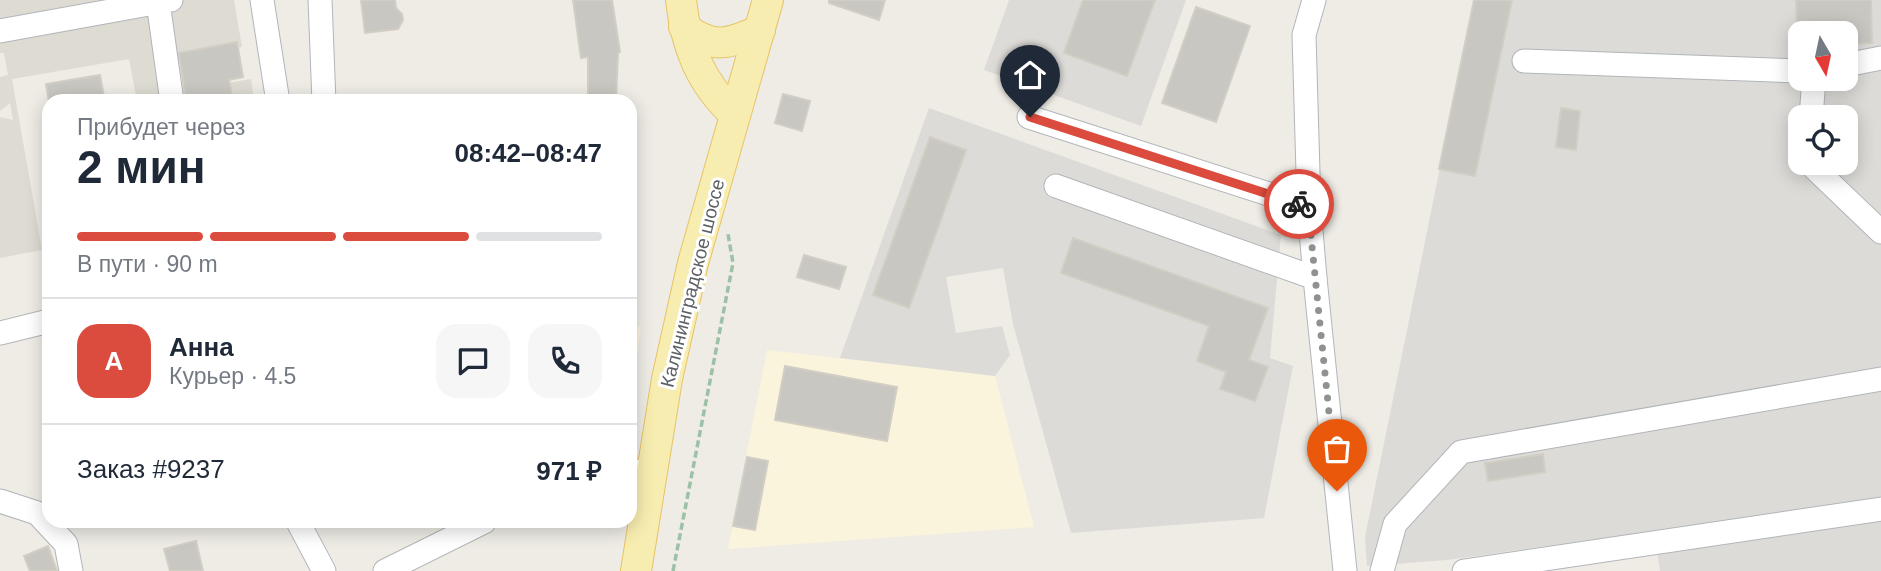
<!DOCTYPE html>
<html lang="ru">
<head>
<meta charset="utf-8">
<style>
	body { margin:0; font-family:Helvetica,sans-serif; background:#f6f6f7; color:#1f2937; height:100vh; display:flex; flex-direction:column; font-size:26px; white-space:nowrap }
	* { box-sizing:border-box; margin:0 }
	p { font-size:23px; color:#747a83 }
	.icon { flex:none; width:38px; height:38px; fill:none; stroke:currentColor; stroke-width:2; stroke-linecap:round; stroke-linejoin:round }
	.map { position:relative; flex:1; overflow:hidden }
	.drawer { position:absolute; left:42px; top:94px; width:595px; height:434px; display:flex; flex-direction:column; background:#fff; border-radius:21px; box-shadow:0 4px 18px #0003 }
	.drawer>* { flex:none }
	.needle { width:46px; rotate:171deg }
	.tools { position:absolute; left:1788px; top:21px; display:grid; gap:14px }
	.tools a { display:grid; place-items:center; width:70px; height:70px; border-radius:14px; background:#fff; box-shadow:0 4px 18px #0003; font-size:35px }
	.pin { position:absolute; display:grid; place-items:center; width:60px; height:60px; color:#fff; margin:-72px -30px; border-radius:50% 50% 50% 0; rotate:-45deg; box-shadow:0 0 7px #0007 }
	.pin .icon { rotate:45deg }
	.courier { position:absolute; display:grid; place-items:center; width:70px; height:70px; margin:-35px; border:5px solid #db4b3e; border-radius:50%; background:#fff; color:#222; box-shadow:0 2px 9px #0007 }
	.headline em { font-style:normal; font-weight:700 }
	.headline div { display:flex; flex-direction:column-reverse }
	.headline { display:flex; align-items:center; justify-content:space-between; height:119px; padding:0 35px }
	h1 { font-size:46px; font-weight:700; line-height:52px }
	.bar { display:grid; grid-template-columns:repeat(4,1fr); gap:10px 7px; align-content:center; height:84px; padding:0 35px }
	.bar i { height:9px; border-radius:5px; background:#e0e1e3 }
	.bar .on { background:#db4b3e }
	.bar p { grid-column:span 4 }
	.line { display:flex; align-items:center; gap:18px; padding:0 35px; border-top:2px solid #e0e1e3 }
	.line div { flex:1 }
	.round { display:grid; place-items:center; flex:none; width:74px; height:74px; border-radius:21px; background:#f6f6f7 }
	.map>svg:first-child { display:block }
	.commercial { fill:#fbf4dd }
	.industrial { fill:#dddbd7; fill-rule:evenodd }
	.education { fill:#dedbd3 }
	.building { fill:#c9c7c2; stroke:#d2cec4; stroke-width:2 }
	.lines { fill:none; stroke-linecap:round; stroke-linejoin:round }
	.minor-casing { stroke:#b2b5b9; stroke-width:25 }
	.major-casing { stroke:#e6c366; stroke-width:32 }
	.path { stroke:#9cc1a7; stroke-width:3.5; stroke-dasharray:7 3.5; stroke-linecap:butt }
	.minor { stroke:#fff; stroke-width:23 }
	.major { stroke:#f8edb0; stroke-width:30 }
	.done { stroke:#909191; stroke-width:7; stroke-dasharray:0 12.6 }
	.route { stroke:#db4b3e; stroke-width:9 }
	.labels { text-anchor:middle; stroke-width:6; stroke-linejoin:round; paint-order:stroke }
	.street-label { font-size:19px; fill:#5d6064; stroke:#fff }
</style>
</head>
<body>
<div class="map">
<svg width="1881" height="571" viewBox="0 0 1881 571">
	<rect width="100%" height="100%" fill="#eeece5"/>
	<g class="commercial">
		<path d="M630,325l11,2 -11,77z"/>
		<path d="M767,350l228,26 39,151 -306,22z"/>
	</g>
	<g class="industrial">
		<path d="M1009,0h177l-45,126 -157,-56z"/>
		<path d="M1474,0h407v571h-221l-6,-40 -207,29 -80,6 -2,-29zM1801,33h45v46h-45zM1801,117h45v46h-45z"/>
		<path d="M929,108l352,127 -11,123 23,8 -29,152 -193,15 -58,-209 -10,-56 -57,9 10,56 46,-7 8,29 -15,21 -155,-18z"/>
	</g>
	<path class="education" d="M0,0h234l8,47 -73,13 6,32 76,-13 3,22h-117l-8,-42 -117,20 30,171 -42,8v-141l13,3 -3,-17 -10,8v-34l8,-2 -4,-22h-4z"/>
	<g class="building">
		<path d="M361,0h34l1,8 6,6 1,6 -5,9 -33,4z"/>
		<path d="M573,0h39l8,52 -2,1 -2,49h-28v-45l-7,1z"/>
		<path d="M829,0h56l-6,20 -50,-17z"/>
		<path d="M1083,0h72l-28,76 -63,-23z"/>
		<path d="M1474,0h38l-37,176 -36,-7z"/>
		<path d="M1796,0h75l1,43 -26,1v-11h-49z"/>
		<path d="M1196,7l54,19 -34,96 -54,-19z"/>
		<path d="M237,42l6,35 -14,3 4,22h-47l-7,-49z"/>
		<path d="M100,75l5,27h-56l-3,-18z"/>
		<path d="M783,94l27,7 -8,30 -27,-8z"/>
		<path d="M1561,108l19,3 -4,39 -20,-3z"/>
		<path d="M930,137l36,13 -57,158 -36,-13z"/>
		<path d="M1073,238l195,70 -19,52 19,7 -13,34 -35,-12 6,-17 -29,-11 12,-35 -148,-53z"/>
		<path d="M804,255l42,12 -7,22 -42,-12z"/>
		<path d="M785,366l112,21 -10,54 -112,-21z"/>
		<path d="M1543,454l2,18 -57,9 -3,-18z"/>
		<path d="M747,457l21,4 -13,69 -22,-4z"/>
		<path d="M196,541l7,30h-33l-6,-22z"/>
		<path d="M48,546l9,25h-27l-6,-15z"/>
	</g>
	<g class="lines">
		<g class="minor-casing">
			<g id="minor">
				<path d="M262,0l16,102"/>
				<path d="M320,0l4,102"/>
				<path d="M1314,0l-10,35 5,172 6,71"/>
				<path d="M158,2l14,100"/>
				<path d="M0,31l171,-31"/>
				<path d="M1524,61l277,10"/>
				<path d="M1846,65l35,-7"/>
				<path d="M1029,117l280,90"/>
				<path d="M1811,117l3,-38"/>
				<path d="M1809,163l72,69"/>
				<path d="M1056,186l259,92 30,293"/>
				<path d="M0,333l49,-12"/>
				<path d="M630,472l22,-2"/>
				<path d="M0,501l37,12 29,31 5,27"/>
				<path d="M298,522l26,49"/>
				<path d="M385,571l99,-49"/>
				<path d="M1382,571l13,-47 66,-72 420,-73"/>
				<path d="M1464,571l417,-62"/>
			</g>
		</g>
		<g class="major-casing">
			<g id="major">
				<path d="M681,0c5,47 19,82 54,115"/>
				<path d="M684,27c27,23 46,17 76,3"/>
				<path d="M636,571l31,-192 26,-116 75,-263"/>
			</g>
		</g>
		<path class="path" d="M673,571l60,-308 -5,-29"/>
		<use href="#minor" class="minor"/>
		<use href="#major" class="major"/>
	</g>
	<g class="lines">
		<path class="done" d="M1299,204l9,3 29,284"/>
		<path class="route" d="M1030,117l269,87"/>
	</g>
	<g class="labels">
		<g class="street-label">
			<text transform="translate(692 283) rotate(-76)" y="7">Калининградское шоссе</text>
		</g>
	</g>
</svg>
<div class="tools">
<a><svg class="needle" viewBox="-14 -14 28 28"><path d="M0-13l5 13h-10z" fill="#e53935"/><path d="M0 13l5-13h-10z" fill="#747a83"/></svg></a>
<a><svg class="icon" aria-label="locate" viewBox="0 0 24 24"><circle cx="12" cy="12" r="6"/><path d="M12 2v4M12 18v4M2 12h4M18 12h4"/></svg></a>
</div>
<div class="pin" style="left:1337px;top:491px;background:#ea580c"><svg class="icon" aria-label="bag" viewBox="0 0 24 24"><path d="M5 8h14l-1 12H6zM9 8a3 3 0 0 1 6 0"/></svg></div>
<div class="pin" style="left:1030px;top:117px;background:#1f2937"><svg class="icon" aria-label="home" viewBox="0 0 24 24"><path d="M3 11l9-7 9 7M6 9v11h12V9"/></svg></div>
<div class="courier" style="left:1299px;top:204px"><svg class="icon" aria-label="bike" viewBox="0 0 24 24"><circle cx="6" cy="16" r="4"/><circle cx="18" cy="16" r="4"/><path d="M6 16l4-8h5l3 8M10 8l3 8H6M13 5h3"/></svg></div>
<section class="drawer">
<div class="headline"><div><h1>2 мин</h1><p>Прибудет через</p></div><em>08:42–08:47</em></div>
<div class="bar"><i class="on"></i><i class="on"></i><i class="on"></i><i></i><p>В пути · 90 m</p></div>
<div class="line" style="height:126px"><b class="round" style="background:#db4b3e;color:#fff">А</b><div><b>Анна</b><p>Курьер · 4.5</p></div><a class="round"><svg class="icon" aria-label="chat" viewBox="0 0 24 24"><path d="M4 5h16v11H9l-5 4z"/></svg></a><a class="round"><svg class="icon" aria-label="phone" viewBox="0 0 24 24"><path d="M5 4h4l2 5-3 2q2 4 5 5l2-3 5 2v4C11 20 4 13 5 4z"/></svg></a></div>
<div class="line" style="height:91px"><div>Заказ #9237</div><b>971 ₽</b></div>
</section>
</div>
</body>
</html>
